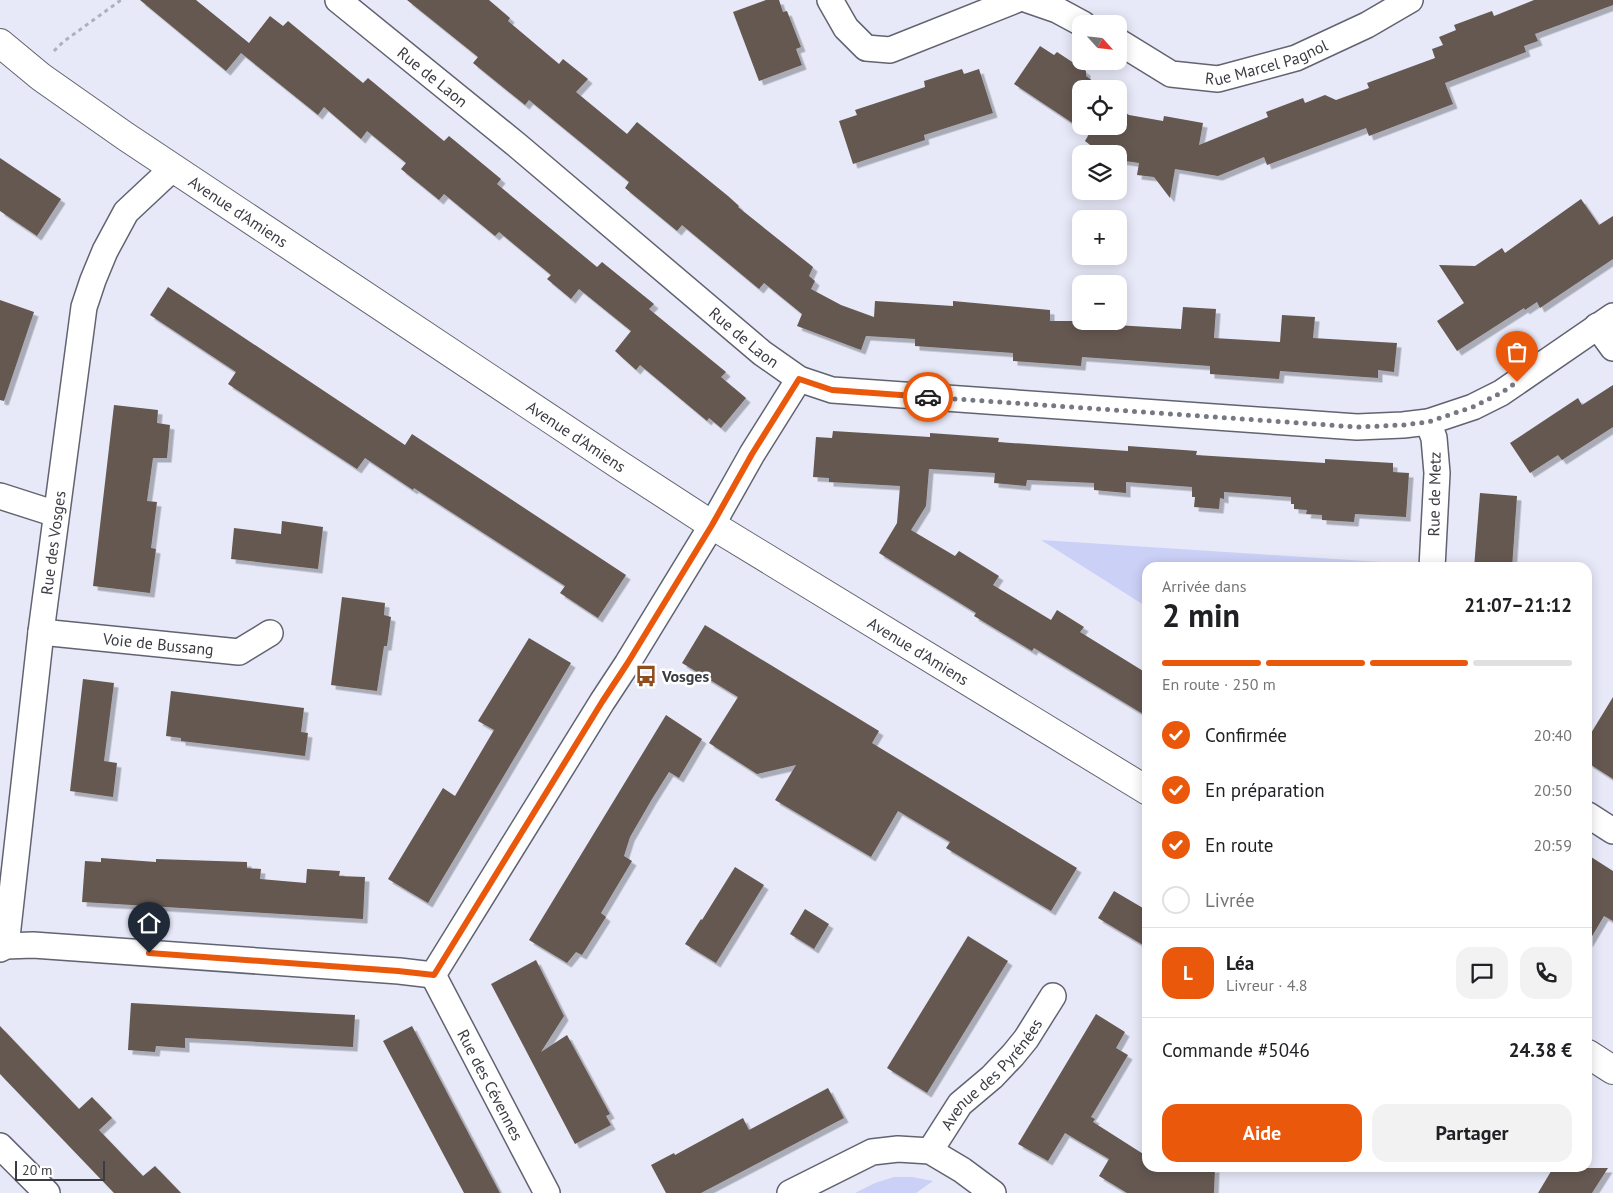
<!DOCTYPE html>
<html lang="fr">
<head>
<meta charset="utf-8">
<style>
	body { margin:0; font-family:"PT Sans",sans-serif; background:#f2f2f2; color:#202124; height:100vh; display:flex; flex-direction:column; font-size:19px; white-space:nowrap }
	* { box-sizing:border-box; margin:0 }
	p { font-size:16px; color:#757577 }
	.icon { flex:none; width:28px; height:28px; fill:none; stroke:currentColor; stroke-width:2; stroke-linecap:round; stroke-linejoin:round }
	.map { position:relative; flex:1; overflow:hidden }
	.side { position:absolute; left:1142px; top:562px; width:450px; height:610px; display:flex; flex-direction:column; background:#fff; border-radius:15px; box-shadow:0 2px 12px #0003 }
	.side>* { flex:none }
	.needle { width:32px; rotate:117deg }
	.fabs { position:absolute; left:1072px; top:15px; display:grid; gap:10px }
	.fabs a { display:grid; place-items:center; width:55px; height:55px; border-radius:10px; background:#fff; box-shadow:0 2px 12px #0003; font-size:25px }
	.scale { position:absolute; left:15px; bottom:12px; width:90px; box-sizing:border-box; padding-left:5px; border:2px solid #3b3c42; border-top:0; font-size:14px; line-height:18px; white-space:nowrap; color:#3b3c42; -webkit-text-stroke:4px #fff; paint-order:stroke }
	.pin { position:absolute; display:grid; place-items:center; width:42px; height:42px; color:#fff; margin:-51px -21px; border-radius:50% 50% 50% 0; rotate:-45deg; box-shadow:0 0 5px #0007 }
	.pin .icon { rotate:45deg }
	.courier { position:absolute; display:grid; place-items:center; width:50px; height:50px; margin:-25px; border:4px solid #ea580c; border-radius:50%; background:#fff; color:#222; box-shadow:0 1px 6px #0007 }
	.overview em { font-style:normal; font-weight:700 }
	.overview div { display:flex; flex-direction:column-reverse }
	.overview { display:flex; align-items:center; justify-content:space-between; height:85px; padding:0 20px }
	h1 { font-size:32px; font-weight:700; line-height:38px }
	.bar { display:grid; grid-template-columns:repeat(4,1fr); gap:8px 5px; align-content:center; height:60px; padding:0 20px }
	.bar i { height:6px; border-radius:4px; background:#e0e0e0 }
	.bar .active { background:#ea580c }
	.bar p { grid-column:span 4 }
	.line { display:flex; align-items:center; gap:12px; padding:0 20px; border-top:1px solid #e0e0e0 }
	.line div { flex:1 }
	.round { display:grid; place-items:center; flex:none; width:52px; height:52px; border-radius:15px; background:#f2f2f2 }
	ol { padding:0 20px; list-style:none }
	li { display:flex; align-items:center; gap:15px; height:55px }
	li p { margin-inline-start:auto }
	li .icon { padding:5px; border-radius:50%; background:#ea580c; color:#fff; stroke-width:4 }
	li:last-child { color:#757577 }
	li i { width:28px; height:28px; border:2px solid #e0e0e0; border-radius:50% }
	.cta { display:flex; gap:10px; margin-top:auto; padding:10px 20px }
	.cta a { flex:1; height:58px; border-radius:15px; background:#ea580c; color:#fff; font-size:20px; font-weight:700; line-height:58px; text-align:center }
	.cta a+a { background:#f2f2f2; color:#202124 }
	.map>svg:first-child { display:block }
	.green { fill:#cbd0f7 }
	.building { fill:#655851; filter:url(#shadow) }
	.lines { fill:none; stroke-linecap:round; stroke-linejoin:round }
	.street-casing { stroke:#616370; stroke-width:28 }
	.secondary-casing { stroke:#616370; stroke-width:30 }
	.path { stroke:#afb0bd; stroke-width:3; stroke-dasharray:4 4; stroke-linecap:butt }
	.street { stroke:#fff; stroke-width:25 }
	.secondary { stroke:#fff; stroke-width:28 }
	.done { stroke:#777982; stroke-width:5; stroke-dasharray:0 9 }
	.route { stroke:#ea580c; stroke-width:6 }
	.labels { text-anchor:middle; stroke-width:5; stroke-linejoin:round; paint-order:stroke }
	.street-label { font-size:16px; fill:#3b3c42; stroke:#fff }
	.poi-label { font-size:16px; font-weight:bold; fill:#3b3c42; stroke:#fff; text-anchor:start }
</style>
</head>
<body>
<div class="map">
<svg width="1613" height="1193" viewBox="0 0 1613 1193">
	<defs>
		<filter id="shadow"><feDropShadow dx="4.5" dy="4.5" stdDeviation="0" flood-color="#0004"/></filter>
	</defs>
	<rect width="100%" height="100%" fill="#e7e9f8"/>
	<g class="green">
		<path d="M1041,540l370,24v3l-263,1 -1,39z"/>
		<path d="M894,1177h18l21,4 -17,12h-61l20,-10z"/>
	</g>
	<g class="building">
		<path d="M140,0h56l53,43 21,-27 13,10 5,-5 75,62 5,-5 76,63 5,-5 52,43 -4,5 100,83 5,-5 52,42 -5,5 77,63 -5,5 25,21 -25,30 -12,-10 -2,3 -67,-56 -4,5 -21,-19 16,-20 -52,-42 -8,10 -24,-20 4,-4 -52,-43 -4,4 -51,-42 -5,6 -38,-31 5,-6 -39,-32 -6,8 -37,-32 -6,8 -77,-62 -15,18z"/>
		<path d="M407,0h82l21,18 -2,3 51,43 4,-5 25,20 -12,13 51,42 10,-12 91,74 11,10 -1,1 75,60 -4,9 6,5 -4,8 30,16 33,12 1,-16 78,5v-5l97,9v11h66v4l65,4 2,-22 33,2 -2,29 66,4 2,-27 33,2 -2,21 84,5 -3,29 -16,-2v8l-98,-7 -1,8 -69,-5v-8l-128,-9 -1,9 -68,-5v-8l-98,-7v-7l-49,-3 -5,14 -64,-24 5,-12 -38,-31 -5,6 -77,-64 -5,6 -52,-43 4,-6 -100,-82 -4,5 -52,-42 5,-6z"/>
		<path d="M766,0h13l4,12 4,-1 14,36 -5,2 6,16 -43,16 -26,-69z"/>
		<path d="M1534,0h79v5l-78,29 3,7 -14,5 2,6 -81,31 8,21 -84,32 -3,-8 -99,37 -3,-8 -46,19 -43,-7 -5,29 -16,-21 -17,-2 2,-12 -20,-3v-6h-17l-17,-13 4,-7 -75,-50 26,-38 14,9 3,-3 29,19v5l16,12 -1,1h-20v37h38v-17l10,6 34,6 1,-5 39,7 -4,22 69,-28 -2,-5 37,-14 2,5 20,-8 11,5 33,-12 -2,-5 68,-25 -3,-9 11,-4 -4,-8 17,-7 -2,-5 38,-14 2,5z"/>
		<path d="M962,69l2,5 15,-5 14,44 -69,22 1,5 -72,24 -14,-43 18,-6 -2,-5 70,-23 -1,-6z"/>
		<path d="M0,158l61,41 -24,37 -37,-25z"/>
		<path d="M1581,199l18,26 14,-9v43l-73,49 -3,-6 -12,8 -1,-2 -67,43 -20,-30 27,-18 -25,-38 36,1 27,-18 3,5z"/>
		<path d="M168,287l237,158 7,-11 214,141 -28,43 -38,-25 5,-7 -151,-98 -1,2 -48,-32 -8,11 -129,-85 8,-12 -86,-57z"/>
		<path d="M0,300l34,12 -30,89 -4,-1z"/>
		<path d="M1613,385v42l-51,33 -4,-5 -28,18 -20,-30 68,-45 4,7z"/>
		<path d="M114,405l44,5 -1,13 13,2 -3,33h-14l-6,43 10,1 -6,46 5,1 -6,44 -57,-7z"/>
		<path d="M833,431l97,6v-4l69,5 -1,4 130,9v-5l69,5 -1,4 129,8v-4l68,4v9l16,1 -3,44 -51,-3 -1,8 -32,-2v-5l-16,-1 1,-4 -13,-1v-5h-3v-7l-67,-5v7l-4,-1 -1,11 -25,-2 1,-10h-3v-10l-66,-5v11l-32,-3v-7l-67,-3 -1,6 -32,-3 1,-10 -66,-4 -3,37 -15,24 44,26 4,-5 40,25 -6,9 58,35 6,-10 27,17 -4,5 68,42v43l-114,-69 -2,3 -58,-35 2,-3 -97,-60 18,-30 3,-37 -71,-4v-4l-16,-1 3,-40 16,1z"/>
		<path d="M1480,493l37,3 -5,72h-38z"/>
		<path d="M282,521l41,6 -5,42 -87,-10 3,-31 47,6z"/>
		<path d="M342,597l43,6 -1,12 7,2 -4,29h-3l-7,45 -46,-6z"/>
		<path d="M705,625l174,106 -7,12 205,125 -26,43 -105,-63 4,-6 -52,-31 -27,46 -96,-57 21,-35 -39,9 -48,-31 29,-46 -56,-34z"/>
		<path d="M529,638l42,25 -143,240 -40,-24 55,-91 12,8 39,-66 -16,-9z"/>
		<path d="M83,679l31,4 -10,78 13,2 -4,34 -43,-6z"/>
		<path d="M171,691l133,17 -3,24 7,1 -3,23 -124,-15v-3l-15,-2z"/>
		<path d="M1613,697v82l-25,-16v-25z"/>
		<path d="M666,715l36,24 -23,39 -10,-6 -17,27 -22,38 -6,19 8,5 -31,52 5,4 -24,38 -6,-3 -9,11 -38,-23z"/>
		<path d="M1588,855l25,16v50l-9,-5 -16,27z"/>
		<path d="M101,858l55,4v-3l91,3v6l14,1 -1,10 46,4 1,-14 33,2 -1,5 26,1 -2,42 -281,-17 3,-41 16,1z"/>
		<path d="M735,867l29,18 -48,78 -31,-19 16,-25 1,1z"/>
		<path d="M1114,891l34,20v37l-50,-30z"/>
		<path d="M805,909l24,15 -15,25 -24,-15z"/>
		<path d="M968,936l40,25 -81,132 -40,-25z"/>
		<path d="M536,960l28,56 -23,36 26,-17 43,79 -4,2 5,9 -36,19 -84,-160z"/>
		<path d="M131,1003l224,12 -2,32 -168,-9v10l-29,-2 -1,6 -27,-2z"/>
		<path d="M1096,1014l29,18 -9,16 12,7 -37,62 4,2 -2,3 55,35v11h67l-1,25h-87l-28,-17 10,-17 -44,-26 -17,28 -30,-17z"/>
		<path d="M0,1026l79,83 13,-12 20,21 -13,12 44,46 12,-10 26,27h-67l-114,-119z"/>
		<path d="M412,1026l42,80 46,87h-36l-81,-152z"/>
		<path d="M828,1088l16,30 -143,75h-35l-15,-28 23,-12 1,2 68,-37 6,12z"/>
		<path d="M1553,1168h55l-16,25h-54z"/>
	</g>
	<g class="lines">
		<g class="street-casing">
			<g id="street">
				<path id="s1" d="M338,0l180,146 244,207 37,26 33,11 525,37 46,-2 25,-3 45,-15 28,-14 112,-77"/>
				<path d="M830,0l16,28 20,20 24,2 126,-50"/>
				<path d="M1028,0l29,10 26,14"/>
				<path id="s2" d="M1119,42l52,32 47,5 78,-21 71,-33 43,-25"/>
				<path d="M1597,326l16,22"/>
				<path d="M1428,422l6,16 3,35 -5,95"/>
				<path d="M0,496l56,18"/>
				<path id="s3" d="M41,632l198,20 31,-19"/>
				<path d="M1588,815l25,16"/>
				<path id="s4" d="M6,946l35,-314 43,-325 9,-27 12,-29 21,-39 47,-44"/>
				<path d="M0,949l6,-3 27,-1 366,26 34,4"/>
				<path d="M433,975l169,-273 25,-38 85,-139 40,-71 47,-75"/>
				<path id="s5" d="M433,975l114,218"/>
				<path d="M0,1146l47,47"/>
				<path id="s6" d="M930,1151l30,-47 32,-27 21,-22 13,-16 27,-43"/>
				<path d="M790,1193l82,-41 26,-3 32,2 32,19 31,23"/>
			</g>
		</g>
		<g class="secondary-casing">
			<g id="secondary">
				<path id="s7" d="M0,43l41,34 84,59 493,328 94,61 436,266"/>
				<path d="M1588,1054l25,16"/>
			</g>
		</g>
		<path class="path" d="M54,51l9,-9 58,-42"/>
		<use href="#street" class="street"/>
		<use href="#secondary" class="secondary"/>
	</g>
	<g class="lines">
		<path class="done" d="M928,397l429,30 46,-2 25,-3 45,-15 28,-14 16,-11"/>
		<path class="route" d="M149,953l249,18 36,4 168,-273 25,-38 85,-139 40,-71 47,-75 33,11 96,7"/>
	</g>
	<defs>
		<g id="bus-bare" transform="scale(1.725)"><path d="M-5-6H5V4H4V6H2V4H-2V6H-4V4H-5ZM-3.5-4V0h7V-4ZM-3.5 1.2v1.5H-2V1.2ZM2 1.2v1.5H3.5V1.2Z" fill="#904d1e" stroke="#fff" stroke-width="2.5" paint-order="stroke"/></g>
	</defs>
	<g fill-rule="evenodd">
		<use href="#bus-bare" x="646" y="676"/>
	</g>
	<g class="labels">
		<g class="street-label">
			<text dy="6" stroke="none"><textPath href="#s2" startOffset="159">Rue Marcel Pagnol</textPath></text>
			<text dy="6" stroke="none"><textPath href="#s1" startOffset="122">Rue de Laon</textPath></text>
			<text dy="6" stroke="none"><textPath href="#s7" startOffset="292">Avenue d'Amiens</textPath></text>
			<text dy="6" stroke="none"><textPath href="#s1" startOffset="528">Rue de Laon</textPath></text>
			<text dy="6" stroke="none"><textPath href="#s7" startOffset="698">Avenue d'Amiens</textPath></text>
			<text transform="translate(1434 494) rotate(-89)" y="6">Rue de Metz</text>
			<text dy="6" stroke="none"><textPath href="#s4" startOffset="406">Rue des Vosges</textPath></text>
			<text dy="6" stroke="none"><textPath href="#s3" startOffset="118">Voie de Bussang</textPath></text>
			<text dy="6" stroke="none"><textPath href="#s7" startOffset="1102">Avenue d'Amiens</textPath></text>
			<text dy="6" stroke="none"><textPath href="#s6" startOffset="99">Avenue des Pyrénées</textPath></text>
			<text dy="6" stroke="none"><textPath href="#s5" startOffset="124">Rue des Cévennes</textPath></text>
		</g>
		<g class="poi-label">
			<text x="662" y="682">Vosges</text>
		</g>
	</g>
</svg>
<div class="fabs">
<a><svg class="needle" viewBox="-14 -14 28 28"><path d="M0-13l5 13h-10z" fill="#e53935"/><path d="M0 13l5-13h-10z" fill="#757577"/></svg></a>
<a><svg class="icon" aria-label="locate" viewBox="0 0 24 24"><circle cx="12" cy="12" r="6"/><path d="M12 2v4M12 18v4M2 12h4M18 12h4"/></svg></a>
<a><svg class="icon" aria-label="layers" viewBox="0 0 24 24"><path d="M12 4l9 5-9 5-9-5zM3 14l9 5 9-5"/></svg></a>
<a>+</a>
<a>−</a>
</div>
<div class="scale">20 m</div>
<div class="pin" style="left:1517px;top:382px;background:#ea580c"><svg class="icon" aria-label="bag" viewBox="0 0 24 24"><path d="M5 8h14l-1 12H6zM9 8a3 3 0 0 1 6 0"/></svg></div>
<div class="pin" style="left:149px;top:953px;background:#1f2937"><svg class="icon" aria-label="home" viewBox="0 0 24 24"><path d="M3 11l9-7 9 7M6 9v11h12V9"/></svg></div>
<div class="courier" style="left:928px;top:397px"><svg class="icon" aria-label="car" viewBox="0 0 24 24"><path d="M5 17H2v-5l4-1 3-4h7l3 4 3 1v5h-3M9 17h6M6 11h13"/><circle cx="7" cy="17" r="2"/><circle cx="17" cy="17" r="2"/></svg></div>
<section class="side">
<div class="overview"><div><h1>2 min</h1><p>Arrivée dans</p></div><em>21:07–21:12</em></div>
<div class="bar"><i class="active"></i><i class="active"></i><i class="active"></i><i></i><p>En route · 250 m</p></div>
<ol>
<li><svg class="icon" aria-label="check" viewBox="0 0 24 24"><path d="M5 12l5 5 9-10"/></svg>Confirmée<p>20:40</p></li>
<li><svg class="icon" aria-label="check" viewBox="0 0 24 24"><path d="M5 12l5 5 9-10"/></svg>En préparation<p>20:50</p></li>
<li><svg class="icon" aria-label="check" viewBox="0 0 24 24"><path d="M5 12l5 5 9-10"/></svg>En route<p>20:59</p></li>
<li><i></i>Livrée</li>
</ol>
<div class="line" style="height:90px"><b class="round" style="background:#ea580c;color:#fff">L</b><div><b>Léa</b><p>Livreur · 4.8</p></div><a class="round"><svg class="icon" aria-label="chat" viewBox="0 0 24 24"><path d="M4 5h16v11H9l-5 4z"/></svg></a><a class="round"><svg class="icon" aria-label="phone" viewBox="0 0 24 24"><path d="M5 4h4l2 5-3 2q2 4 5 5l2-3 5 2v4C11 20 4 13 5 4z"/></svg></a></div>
<div class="line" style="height:65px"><div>Commande #5046</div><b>24.38 €</b></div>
<div class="cta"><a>Aide</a><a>Partager</a></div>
</section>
</div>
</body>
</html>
